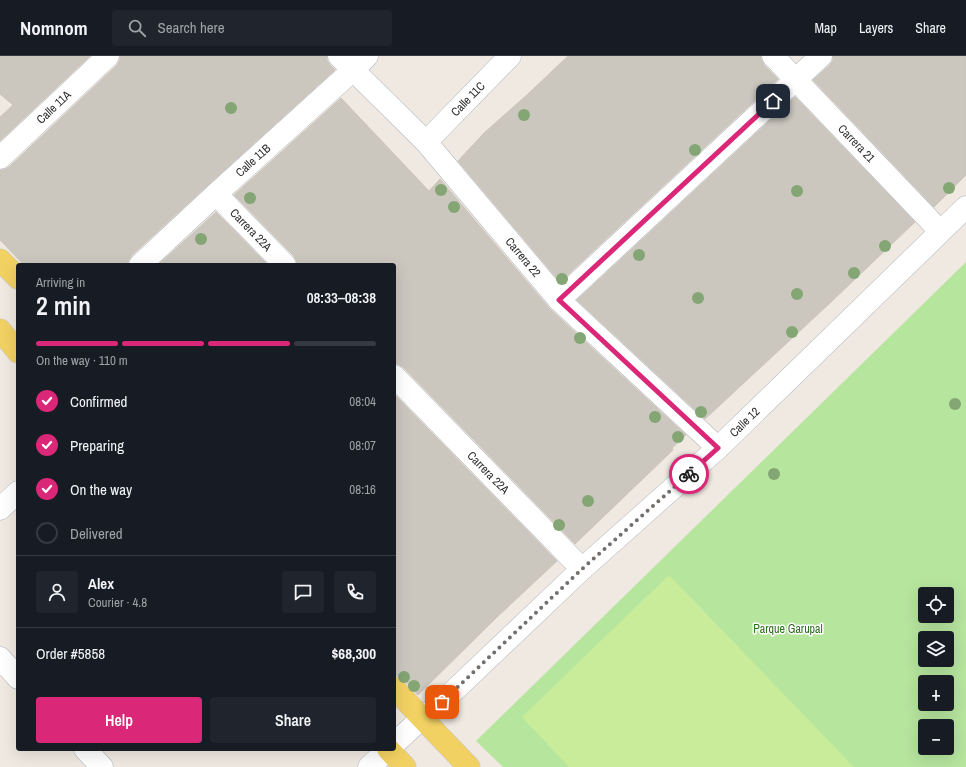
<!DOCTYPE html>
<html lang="en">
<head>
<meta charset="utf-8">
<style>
	body { margin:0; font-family:"Archivo Narrow",sans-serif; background:#20242c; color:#f1f3f6; height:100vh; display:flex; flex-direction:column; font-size:15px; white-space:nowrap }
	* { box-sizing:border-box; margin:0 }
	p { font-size:13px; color:#9ea1a6 }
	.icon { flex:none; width:22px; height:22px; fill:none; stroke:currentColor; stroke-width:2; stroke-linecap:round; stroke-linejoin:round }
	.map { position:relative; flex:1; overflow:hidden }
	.drawer { position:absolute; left:16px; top:207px; width:380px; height:488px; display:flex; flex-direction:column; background:#171b24; border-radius:4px; box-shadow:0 4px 16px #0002 }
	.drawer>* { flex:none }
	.tools { position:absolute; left:918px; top:531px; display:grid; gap:8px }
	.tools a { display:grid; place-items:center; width:36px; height:36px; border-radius:4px; background:#171b24; box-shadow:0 4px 16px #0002; font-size:20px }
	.pin { position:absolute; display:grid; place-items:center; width:34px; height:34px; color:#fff; margin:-17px; border-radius:8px; box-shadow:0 2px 6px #0006 }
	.courier { position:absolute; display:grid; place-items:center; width:40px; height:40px; margin:-20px; border:3px solid #db2777; border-radius:50%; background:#fff; color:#222; box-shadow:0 1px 5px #0007 }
	.summary em { font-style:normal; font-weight:600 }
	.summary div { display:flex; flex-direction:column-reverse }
	.summary { display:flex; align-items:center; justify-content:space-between; height:68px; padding:0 20px }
	h1 { font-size:26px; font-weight:600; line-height:30px }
	.bar { display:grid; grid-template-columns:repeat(4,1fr); gap:6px 4px; align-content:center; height:48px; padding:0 20px }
	.bar i { height:5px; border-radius:3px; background:#363941 }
	.bar .current { background:#db2777 }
	.bar p { grid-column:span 4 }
	.line { display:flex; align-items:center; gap:10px; padding:0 20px; border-top:1px solid #363941 }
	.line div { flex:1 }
	.round { display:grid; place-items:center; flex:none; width:42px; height:42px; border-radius:4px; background:#20242c }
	ol { padding:0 20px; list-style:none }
	li { display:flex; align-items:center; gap:12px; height:44px }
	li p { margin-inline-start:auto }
	li .icon { padding:4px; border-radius:50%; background:#db2777; color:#fff; stroke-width:4 }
	li:last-child { color:#9ea1a6 }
	li i { width:22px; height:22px; border:2px solid #363941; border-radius:50% }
	.action { display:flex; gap:8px; margin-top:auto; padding:8px 20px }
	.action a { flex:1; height:46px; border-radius:4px; background:#db2777; color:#fff; font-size:16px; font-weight:600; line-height:46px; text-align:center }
	.action a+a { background:#20242c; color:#f1f3f6 }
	header { display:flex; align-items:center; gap:24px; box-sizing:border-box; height:56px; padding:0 20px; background:#171b24; border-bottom:1px solid #363941 }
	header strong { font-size:19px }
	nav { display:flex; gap:22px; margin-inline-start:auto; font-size:14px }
	.search { width:280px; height:36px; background:#20242c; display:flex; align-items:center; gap:10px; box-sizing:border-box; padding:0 14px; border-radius:4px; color:#9ea1a6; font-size:15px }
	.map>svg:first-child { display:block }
	.green { fill:#b6e59e; fill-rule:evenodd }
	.pitch { fill:#c9ec9a }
	.building { fill:#cbc7bf; stroke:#cbc5ba }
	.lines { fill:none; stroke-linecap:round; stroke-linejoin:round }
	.minor-casing { stroke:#b4b7c1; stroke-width:23 }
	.major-casing { stroke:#c9c9c9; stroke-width:23 }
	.minor { stroke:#fff; stroke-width:22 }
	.major { stroke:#f2d163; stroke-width:22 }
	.tree { fill:#84a574 }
	.done { stroke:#726f6d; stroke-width:4; stroke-dasharray:0 7.2 }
	.route { stroke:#db2777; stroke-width:5 }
	.labels { text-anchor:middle; stroke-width:3; stroke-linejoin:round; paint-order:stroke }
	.street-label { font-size:12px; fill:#2e2e2e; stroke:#fff }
	.park-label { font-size:12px; fill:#2c6e1b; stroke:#fff }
</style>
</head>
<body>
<header>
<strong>Nomnom</strong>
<div class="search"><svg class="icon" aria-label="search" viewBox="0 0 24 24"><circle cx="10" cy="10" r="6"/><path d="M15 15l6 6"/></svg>Search here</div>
<nav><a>Map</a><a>Layers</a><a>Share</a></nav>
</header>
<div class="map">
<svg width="966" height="711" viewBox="0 0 966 711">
	<rect width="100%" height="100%" fill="#efe9e1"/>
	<path class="green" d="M966,206v505h-463l-27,-26zM925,538h22v22h-22zM925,582h22v22h-22zM925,626h22v22h-22zM925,670h22v22h-22z"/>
	<path class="pitch" d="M669,519l185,192h-285l-47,-50z"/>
	<g class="building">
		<path d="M0,0h90l-90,85v-24l13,-12 -13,-11z"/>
		<path d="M120,0h207v4l3,5 5,5 -127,115 -77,71 -3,5v4h-104l-24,-25v-70h3l6,-3 108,-102 3,-5z"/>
		<path d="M568,0h193v3l3,6 14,14 -218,203 -102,-121 26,-28 45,-40z"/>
		<path d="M833,0h133v119l-32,32 -121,-127 17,-15 3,-5z"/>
		<path d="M795,41l120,125 -85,81 -125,116 -128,-119z"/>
		<path d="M341,42l88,93 11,-12 110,130 136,126 -14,13 1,2 -98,94 -172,-177 -5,-3h-4v-99h-97v-3l-3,-6 -60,-61z"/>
		<path d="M216,156l52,53h-110z"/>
		<path d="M394,338l163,167 -61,57 -78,77 -15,-16 -5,-3h-4z"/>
	</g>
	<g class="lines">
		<g class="minor-casing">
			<g id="minor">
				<path id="s1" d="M339,0l87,86 133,158 159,148"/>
				<path id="s2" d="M773,0l167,175"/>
				<path id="s3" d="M426,86l84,-86"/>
				<path id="s4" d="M0,102l108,-102"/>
				<path id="s5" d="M216,138l69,71"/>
				<path id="s6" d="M140,209l76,-71 137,-124 14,-14"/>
				<path d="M559,244l262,-244"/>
				<path id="s7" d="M394,320l188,193"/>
				<path d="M0,453l18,-17"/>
				<path d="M0,602l18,20"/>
				<path id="s8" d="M394,688l28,-26 20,-16 140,-133 136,-121 248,-241"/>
				<path d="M85,693l17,18"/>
				<path d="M369,711l20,-18"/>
			</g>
		</g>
		<g class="major-casing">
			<g id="major">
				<path d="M0,204l18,18"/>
				<path d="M0,274l18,22"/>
				<path d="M394,632l28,30 47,49"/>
				<path d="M388,693l17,18"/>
			</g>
		</g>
		<use href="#minor" class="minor"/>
		<use href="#major" class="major"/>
	</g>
	<g class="tree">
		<circle cx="231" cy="52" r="6"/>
		<circle cx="524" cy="59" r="6"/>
		<circle cx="695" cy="94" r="6"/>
		<circle cx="949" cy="132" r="6"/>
		<circle cx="441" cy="134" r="6"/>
		<circle cx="797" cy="135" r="6"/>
		<circle cx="250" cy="142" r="6"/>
		<circle cx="454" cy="151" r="6"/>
		<circle cx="201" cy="183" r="6"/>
		<circle cx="885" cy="190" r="6"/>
		<circle cx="639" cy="199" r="6"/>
		<circle cx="854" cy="217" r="6"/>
		<circle cx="562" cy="223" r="6"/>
		<circle cx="797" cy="238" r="6"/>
		<circle cx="698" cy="242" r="6"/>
		<circle cx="792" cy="276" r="6"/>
		<circle cx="580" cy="282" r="6"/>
		<circle cx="955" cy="348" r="6"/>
		<circle cx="701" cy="356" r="6"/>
		<circle cx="655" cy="361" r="6"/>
		<circle cx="678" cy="381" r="6"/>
		<circle cx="774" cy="418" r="6"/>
		<circle cx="588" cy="445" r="6"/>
		<circle cx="559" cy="469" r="6"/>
		<circle cx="404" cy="621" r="6"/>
		<circle cx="414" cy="630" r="6"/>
	</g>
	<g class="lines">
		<path class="done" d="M442,646l140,-133 107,-95"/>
		<path class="route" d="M689,418l29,-26 -159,-148 214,-199"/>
	</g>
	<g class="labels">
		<g class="street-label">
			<text dy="4" stroke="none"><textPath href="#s3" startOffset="60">Calle 11C</textPath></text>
			<text dy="4" stroke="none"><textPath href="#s4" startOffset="74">Calle 11A</textPath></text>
			<text dy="4" stroke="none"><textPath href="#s2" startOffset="121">Carrera 21</textPath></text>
			<text dy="4" stroke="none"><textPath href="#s6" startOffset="154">Calle 11B</textPath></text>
			<text dy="4" stroke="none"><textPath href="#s5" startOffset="50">Carrera 22A</textPath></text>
			<text dy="4" stroke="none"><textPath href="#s1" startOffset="273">Carrera 22</textPath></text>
			<text dy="4" stroke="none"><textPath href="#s8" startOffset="476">Calle 12</textPath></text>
			<text dy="4" stroke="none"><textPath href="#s7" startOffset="135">Carrera 22A</textPath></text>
		</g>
		<g class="park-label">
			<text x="788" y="577">Parque Garupal</text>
		</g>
	</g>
</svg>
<div class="tools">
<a><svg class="icon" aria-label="locate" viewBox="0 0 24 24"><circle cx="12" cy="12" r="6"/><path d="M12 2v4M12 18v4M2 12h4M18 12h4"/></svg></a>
<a><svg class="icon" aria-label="layers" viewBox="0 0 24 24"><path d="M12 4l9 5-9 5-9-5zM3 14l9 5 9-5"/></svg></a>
<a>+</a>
<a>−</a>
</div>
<div class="pin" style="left:442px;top:646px;background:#ea580c"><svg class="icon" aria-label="bag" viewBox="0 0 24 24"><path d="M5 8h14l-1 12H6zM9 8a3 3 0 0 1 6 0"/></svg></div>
<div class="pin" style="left:773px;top:45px;background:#1f2937"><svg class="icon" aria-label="home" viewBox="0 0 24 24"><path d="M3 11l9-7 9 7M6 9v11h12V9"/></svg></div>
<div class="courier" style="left:689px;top:418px"><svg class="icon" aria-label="bike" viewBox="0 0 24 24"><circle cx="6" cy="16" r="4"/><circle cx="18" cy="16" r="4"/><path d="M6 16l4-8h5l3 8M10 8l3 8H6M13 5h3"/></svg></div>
<section class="drawer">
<div class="summary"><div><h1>2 min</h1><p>Arriving in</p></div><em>08:33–08:38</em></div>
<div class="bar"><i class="current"></i><i class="current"></i><i class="current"></i><i></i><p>On the way · 110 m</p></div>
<ol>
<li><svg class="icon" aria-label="check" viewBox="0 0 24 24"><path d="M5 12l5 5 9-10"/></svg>Confirmed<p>08:04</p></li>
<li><svg class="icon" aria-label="check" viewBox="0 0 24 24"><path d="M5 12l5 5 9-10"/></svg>Preparing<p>08:07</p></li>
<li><svg class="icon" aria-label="check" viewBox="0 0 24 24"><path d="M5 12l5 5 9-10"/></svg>On the way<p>08:16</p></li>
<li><i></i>Delivered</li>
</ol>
<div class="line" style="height:72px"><a class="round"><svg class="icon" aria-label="person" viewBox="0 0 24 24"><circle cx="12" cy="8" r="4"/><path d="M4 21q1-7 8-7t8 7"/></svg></a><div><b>Alex</b><p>Courier · 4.8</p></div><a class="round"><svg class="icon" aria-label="chat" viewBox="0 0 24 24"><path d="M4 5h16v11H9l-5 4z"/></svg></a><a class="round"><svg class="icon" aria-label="phone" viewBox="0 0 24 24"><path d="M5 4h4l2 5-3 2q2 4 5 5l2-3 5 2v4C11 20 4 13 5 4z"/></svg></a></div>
<div class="line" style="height:52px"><div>Order #5858</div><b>$68,300</b></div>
<div class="action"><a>Help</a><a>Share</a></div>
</section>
</div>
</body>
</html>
